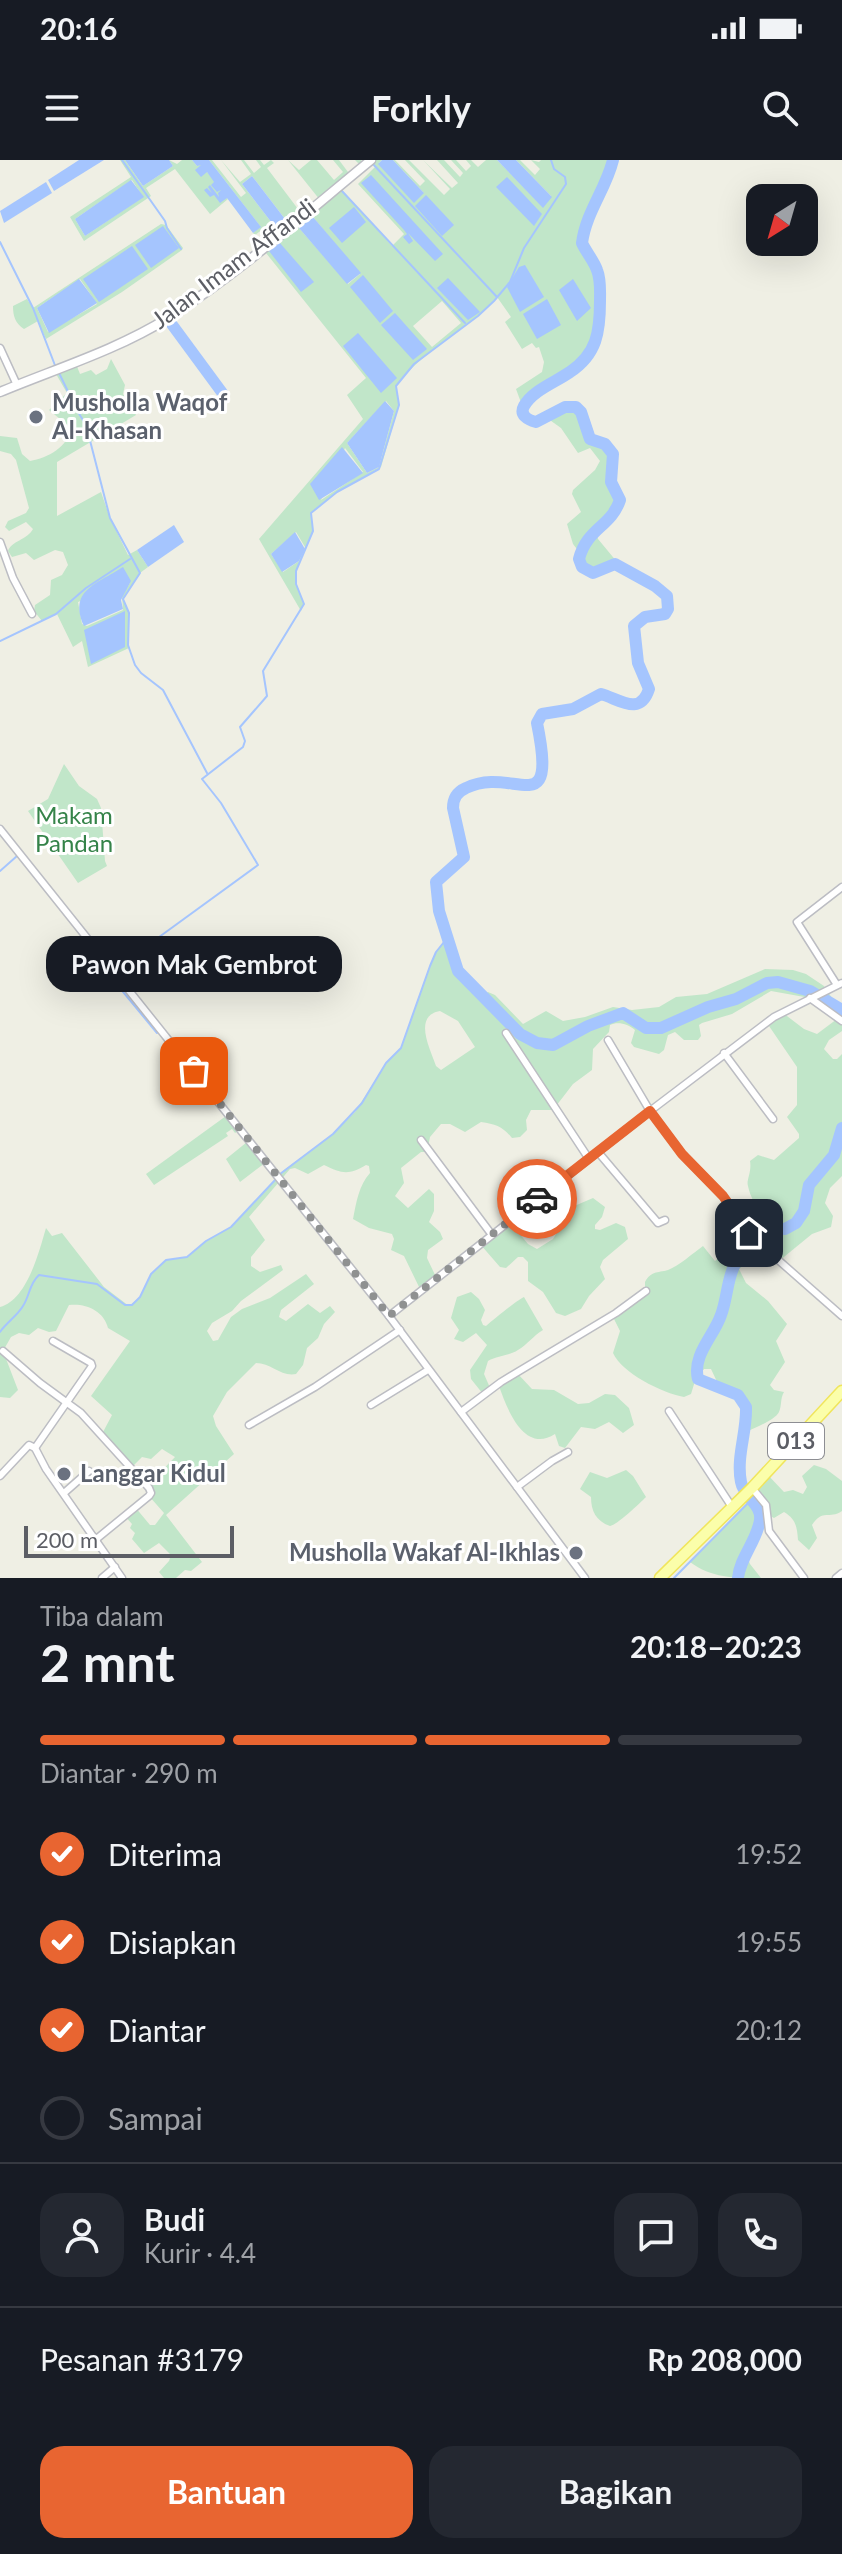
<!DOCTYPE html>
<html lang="id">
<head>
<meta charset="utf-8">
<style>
	body { margin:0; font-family:Lato,sans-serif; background:#242831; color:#f1f3f6; height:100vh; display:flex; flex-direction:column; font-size:30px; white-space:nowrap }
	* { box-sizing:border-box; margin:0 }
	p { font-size:26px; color:#9ea1a6 }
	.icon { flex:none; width:44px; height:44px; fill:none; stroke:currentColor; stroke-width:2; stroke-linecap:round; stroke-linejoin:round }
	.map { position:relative; height:1418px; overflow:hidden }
	.drawer { display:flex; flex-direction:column; background:#171b24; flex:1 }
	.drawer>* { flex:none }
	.needle { width:52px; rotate:217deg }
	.tools { position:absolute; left:746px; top:24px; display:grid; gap:16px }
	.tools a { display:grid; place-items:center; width:72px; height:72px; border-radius:16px; background:#171b24; box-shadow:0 8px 32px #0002; font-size:40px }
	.scale { position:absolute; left:24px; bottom:20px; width:210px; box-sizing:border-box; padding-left:8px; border:4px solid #5c5e65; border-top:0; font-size:22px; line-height:28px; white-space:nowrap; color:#5c5e65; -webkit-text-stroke:6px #fff; paint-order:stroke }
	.pin { position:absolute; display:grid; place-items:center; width:68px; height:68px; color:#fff; margin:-34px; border-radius:16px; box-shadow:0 4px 12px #0006 }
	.courier { position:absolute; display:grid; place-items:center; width:80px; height:80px; margin:-40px; border:6px solid #e86531; border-radius:50%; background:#fff; color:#222; box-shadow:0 2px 10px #0007 }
	.bubble { position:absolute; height:56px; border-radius:24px; background:#171b24; box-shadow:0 8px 32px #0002; font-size:26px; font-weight:700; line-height:56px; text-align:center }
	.head em { font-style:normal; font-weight:700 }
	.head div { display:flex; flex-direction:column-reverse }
	.head { display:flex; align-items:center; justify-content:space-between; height:136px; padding:0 40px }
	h1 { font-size:52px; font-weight:700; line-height:60px }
	.bar { display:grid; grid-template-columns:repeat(4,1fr); gap:12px 8px; align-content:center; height:96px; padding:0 40px }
	.bar i { height:10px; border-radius:6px; background:#363941 }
	.bar .active { background:#e86531 }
	.bar p { grid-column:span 4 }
	.line { display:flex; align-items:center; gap:20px; padding:0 40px; border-top:2px solid #363941 }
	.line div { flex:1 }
	.round { display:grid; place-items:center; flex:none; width:84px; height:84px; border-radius:24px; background:#242831 }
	ol { padding:0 40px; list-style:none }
	li { display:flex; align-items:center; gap:24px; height:88px }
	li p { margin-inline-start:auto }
	li .icon { padding:8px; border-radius:50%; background:#e86531; color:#fff; stroke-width:4 }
	li:last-child { color:#9ea1a6 }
	li i { width:44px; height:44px; border:4px solid #363941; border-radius:50% }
	.action { display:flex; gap:16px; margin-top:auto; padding:16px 40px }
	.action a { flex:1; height:92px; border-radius:24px; background:#e86531; color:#fff; font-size:32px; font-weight:700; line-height:92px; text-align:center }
	.action a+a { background:#242831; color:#f1f3f6 }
	.status { display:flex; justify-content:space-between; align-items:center; height:56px; padding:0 40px; background:#171b24; direction:ltr }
	.status svg { height:22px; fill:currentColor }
	header { display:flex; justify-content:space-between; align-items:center; height:104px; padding:0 40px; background:#171b24; font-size:36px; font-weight:700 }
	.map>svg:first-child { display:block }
	.green { fill:#c1e6c9; fill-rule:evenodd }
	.water { fill:#a5c5fe }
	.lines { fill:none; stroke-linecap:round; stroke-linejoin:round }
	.stream { stroke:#a5c5fe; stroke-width:2 }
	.river { stroke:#a5c5fe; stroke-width:12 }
	.minor-casing { stroke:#bcbdc3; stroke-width:9 }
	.tertiary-casing { stroke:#bcbdc3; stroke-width:11 }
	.primary-casing { stroke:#f0e55c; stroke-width:13 }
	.minor { stroke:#fff; stroke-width:6 }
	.tertiary { stroke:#fff; stroke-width:8 }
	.primary { stroke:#fbfeaa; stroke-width:10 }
	.done { stroke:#8f9191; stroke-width:8; stroke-dasharray:0 14.4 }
	.route { stroke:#e86531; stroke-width:10 }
	.worship-dot { fill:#6b7280; stroke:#fff; stroke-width:3 }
	.labels { text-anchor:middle; stroke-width:6; stroke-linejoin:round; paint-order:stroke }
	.shield { fill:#fff; stroke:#8d8e93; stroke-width:2 }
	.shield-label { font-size:22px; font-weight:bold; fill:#5c5e65 }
	.street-label { font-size:24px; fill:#5c5e65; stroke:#fff }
	.worship-label { font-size:24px; font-weight:bold; fill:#5b616d; stroke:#fff; text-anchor:start }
	.park-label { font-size:24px; fill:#358349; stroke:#fff }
</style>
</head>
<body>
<div class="status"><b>20:16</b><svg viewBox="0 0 49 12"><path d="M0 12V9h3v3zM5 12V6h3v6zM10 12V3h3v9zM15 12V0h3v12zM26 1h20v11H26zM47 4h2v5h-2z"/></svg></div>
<header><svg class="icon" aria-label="menu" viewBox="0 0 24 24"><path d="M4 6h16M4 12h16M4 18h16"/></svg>Forkly<svg class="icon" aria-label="search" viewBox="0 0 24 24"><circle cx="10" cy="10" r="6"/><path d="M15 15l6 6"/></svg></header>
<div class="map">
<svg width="842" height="1418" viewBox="0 0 842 1418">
	<rect width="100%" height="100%" fill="#efefe4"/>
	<g class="green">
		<path d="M120,0h5l18,26 30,-20 -4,-6 8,4 5,-4h10l5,6 1,-6 30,39 -18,15 -35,-45 -29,19 5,8 -67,45 -14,-24 61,-40zM132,20l11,17 -58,39 -10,-17z"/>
		<path d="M209,0h3l29,37 5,-4 -25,-33 19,22 11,-8 -10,-14h3l10,13 7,-6 -5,-7h4l4,5 7,-5 3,3 -7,5 31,41 9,-7 5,5 8,-7 -32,-40 11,10 12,-10h6l17,20 9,-8 -10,-12h6l12,16 11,-9 -7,-7h6l3,5 7,-5h11l-3,3 45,30 -31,-33h2l25,26 5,-5 -20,-21h4l35,35 6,-6 -27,-29 29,28 6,-5 -21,-23h7l16,17 3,-4 -12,-13h5l10,11 5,-5 -5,-6h5l7,7 8,-7h11l46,47 8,-11 -35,-36h4l15,15 5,-6 -9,-9 8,2 2,-2h72c-7,29 -27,52 -31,82l17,32 1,57 -7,19 -7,8 -15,13 -37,24 -11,13 -7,-19 26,-17 2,-10 -5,-15 -3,1 -4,-5 -10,6 -17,-27 6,-5 -14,-20c-30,34 -73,52 -101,89l3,19 -18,62 -44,25 -26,21 2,18 -17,40v13l8,20 -3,7 -42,-72 104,-120 -16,-24 19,-17 -104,-130 10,-9 -9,-10 -8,6 -2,-2 7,-7zM373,4l2,3 -17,17 46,50 -12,12 -50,-56zM252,16l33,43 -10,8 -33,-43zM313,57l47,57 -12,10 -49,-56zM442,141l19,22 -29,24 -19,-21zM386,241l8,10 -15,56 -12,6 -20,-30zM345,288l18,24 -42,28zM296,372l9,15 -6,14 -16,11 -12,-18z"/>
		<path d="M161,64l5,1 17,23 -1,2 -60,42 -76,47 -8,-18 -14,8c-9,-6 -11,-13 -11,-23l14,-7 6,9zM80,119l17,25 -49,28 -11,-24z"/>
		<path d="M111,199l14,26 -2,9 13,21 -79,47v54l44,-24 9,26 18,37 9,-5 11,17 -8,6 -17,26 6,14v35l-41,19 -6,-26 -9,6 -16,-33 -15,7 -8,-10 1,-6 15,-10 1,-15 11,-5 6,-10 -5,-13 -8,-2 -21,10 -8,-7 -14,4 -4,-6c3,-10 19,-11 25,-22l-7,-7 -17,9 -4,-4 3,-6 18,-8 3,-5 -13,-48 -5,-6 -11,-3v-15l17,2 5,16 8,7c18,-3 38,-14 41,-33l-22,-18 18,-17 -11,-19 20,-10 4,10 11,-4 5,5 11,-6zM130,423l-8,12 1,15 -36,16 -5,-2 -4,-22z"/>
		<path d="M572,245l9,7 9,27 15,5 8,10 -2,28 9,19 -8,15 -17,13 3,10 24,29 -11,-3 -18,8c-10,-3 -15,-11 -13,-20l-7,-9 -6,-20 14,-12 -9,-18 1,-4 22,-20 5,-9 -10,-13 -12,5 -17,-25 -14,-10 18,-11z"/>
		<path d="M64,604l15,22 18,13 4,9 4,53 2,5 -29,17 -50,-72 20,-12z"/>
		<path d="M0,666l265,337 -25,19 -14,-23 21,-17 -9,-11 -3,2 -3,-4 -6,4 2,3 -74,49 -8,-11 80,-58 -226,-281z"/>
		<path d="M448,777l10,34 24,26 6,-5 7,3 28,29 23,-13 17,10 22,-4 28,-10 19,3 27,-3 17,-10 31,-3 58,-25 28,1 13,4 18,12 10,15 8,6v14l-32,-23 -39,-7 -39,23 -30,9 -3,2 2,11 -3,4h-14l-9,-8 -7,3 -4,15 -5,4 -25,-7 -3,-4 4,-13c-7,-6 -17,-9 -25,-5l-1,7 -16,17 -1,21 -19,14 -20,26h-22l-5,10 1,10 -7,7 -8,1c-9,-11 -16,-14 -31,-16l-16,10 -15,-8h-9l-11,13 -3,15h-6l-20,16 3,15 -9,13 13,12 21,-19 5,5v17l-5,11 11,10 3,7 -15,11 -1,8 9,19 -15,14 -17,-35 -13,-6 3,-11 -2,-5 -23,-6 -16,-9c3,-16 6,-34 17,-46l-1,-7 -3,-1c-18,11 -25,8 -42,0l-16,9 -13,-6 -5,1 -41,48 16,23 -14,17v9l9,6 21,-7 2,5 -42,31 -9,10 -20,12 -5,8 6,10 5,-1 13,-23 11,-8 28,-11 36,-24 8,10 -33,26 -2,7 7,4 22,-17 12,9 10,-7 5,6 -11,12 -6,14 -11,10 -4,17 -7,9c-15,3 -25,-11 -40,-11l-29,29 -14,24 3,10 18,28 -68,61 36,47 -11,9 -6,-1 -9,8h-12l-5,-6 10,-11 2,-6 -12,-12 -15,10 -12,-14 3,-6 -5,-5 2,-4 -8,-9 11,-8 15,18h5l9,-12 -15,-17 -2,-10 28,-29 -13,-8 -11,10 -9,-2 -9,9 -31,-32 10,-19 -21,-19 39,-55 -22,-13c-4,-17 -22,-25 -39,-23l-13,26 -7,1 -11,-4 -9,7 -10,-2 -8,4 -8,14 15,39 -8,8 -10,-1v-90c27,-7 39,-55 46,-79l6,8 10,-3 42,54 25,19 11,-9 11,-23 15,-14 21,-3 19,-16 25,-14 53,-57 49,-36 22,-22 31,-49 15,-15 29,-82 6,-14zM440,851l18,10 17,26 -34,23 -5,-4c-5,-16 -24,-50 4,-55z"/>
		<path d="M783,853l21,16 13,5 20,-15 5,5v7l-13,9 -5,9 9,10h4l5,-5v122l-12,12 -5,15 8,13 -2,11 -19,7 -33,27 -15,-13 -25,21 7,14 22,18 19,23 -11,17 9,21 -15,23 4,5 10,2c-4,7 -2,13 -5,20 -4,8 -23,15 -31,19l-3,-2c4,-24 -3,-33 -25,-41l-9,-19h-7l-9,12 -4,13 -7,3c-22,-4 -62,-24 -71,-44l7,-22 -6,-12 2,-6 29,-21v-10c6,-11 12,-9 23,-12 11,-4 25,-17 35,-24l12,15 34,-28 -4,-6c21,-18 7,-21 3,-41 -2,-6 4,-14 2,-25l8,-6 16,5 25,-22v-4l-12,-17 10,-12v-38l-28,-41v-4z"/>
		<path d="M593,1038l12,9 -3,10 -7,8v4l5,1 16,-7 9,4 3,12 -25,21 -3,7 5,12 -16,17 -8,13 -16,7 -9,-3 -13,-21 -15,-11v-19l-5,-5h-5l-12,11 -6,-1 -20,-23 29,-23 19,23 9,5 16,-10 19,-32z"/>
		<path d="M471,1132l8,7 6,11 -4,10 2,5 3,1c9,-8 30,-25 38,-29l19,33c-10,6 -15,14 -25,20 -9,6 -20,5 -30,11l-4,13 7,16 -8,4 -12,-15 -1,-9 17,-25 -11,-12 -13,9 -9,-3 5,-9 -8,-12 6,-21z"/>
		<path d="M517,1213l15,16 22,1 24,14 11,-1 16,-9 10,1 14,13 5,17 -11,8 -14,-11 -14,7 -14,-2 -16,21 -6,-2 -4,-12c-31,20 -48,-25 -56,-48z"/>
		<path d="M814,1305l12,4 16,12v30c-13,9 -19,-3 -30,14l5,13 -8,12 -11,-10c-1,-13 -2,-21 -14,-28l-10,6 -4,-2 -18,-28 14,-15 18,19 9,-2 10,4 4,-7 -5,-11z"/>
		<path d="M626,1310l7,6 13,21c-6,6 -29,28 -36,29 -14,-5 -19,-15 -19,-29l-11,-8 10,-17 17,6z"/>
		<path d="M751,1340c17,15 6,39 -5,54l4,10 11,14c-27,0 -50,0 -71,-16z"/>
	</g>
	<g class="water">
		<path d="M79,0h25l-50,31 -6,-11z"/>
		<path d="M125,0h44l4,6 -30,20z"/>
		<path d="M192,0h17l52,67 -8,6 -26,-35 -7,5 -6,-8 -4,2 -6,-7 3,-2 5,5 -4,-6 2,-2 9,12 -1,-4 3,-3 -4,2 -6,-7 3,-3 -7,-10 -6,5 -6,-7 6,-5 -4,1z"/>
		<path d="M382,0h11l31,33 -10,10 -36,-39z"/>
		<path d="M497,0h19l36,37 -9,11z"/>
		<path d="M371,15l72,79 -8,7 -27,-28 5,8 -4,3 -6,-7 4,-3 -3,-4 -43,-47z"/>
		<path d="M252,16l33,43 -10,8 -33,-43z"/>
		<path d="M507,17l35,37 -8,12 -38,-39z"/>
		<path d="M131,20l13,17 -59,39 -10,-17z"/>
		<path d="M46,22l6,11 -48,30 -4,-12z"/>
		<path d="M426,35l28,30 -12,11 -27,-30z"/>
		<path d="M354,47l12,15 -24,21 -13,-15z"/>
		<path d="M313,57l48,56 -14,11 -48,-56z"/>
		<path d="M163,66l16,22 -28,20 -16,-23z"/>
		<path d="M279,82l35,40 -13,10 -32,-41z"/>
		<path d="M132,86l16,23 -49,33 -16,-23z"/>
		<path d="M525,105l19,32 -24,15 -13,-25 12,-20z"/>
		<path d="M363,115l30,36 -13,12 -30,-36z"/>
		<path d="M448,118l32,34 -12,8 -31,-32z"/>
		<path d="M79,119l18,24 -48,30 -12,-25z"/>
		<path d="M573,119l18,29 -14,13 -18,-31z"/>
		<path d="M547,139l14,26 -24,14 -14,-25z"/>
		<path d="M395,153l32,36 -14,11 -32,-35z"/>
		<path d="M175,159l53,72 -9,7 -53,-72z"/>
		<path d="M358,173l39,45 -16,15 -38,-47z"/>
		<path d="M385,241l9,10 -15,56 -12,6 -20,-30z"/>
		<path d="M342,287l21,26 -44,27 -9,-16z"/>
		<path d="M174,365l10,17 -36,25 -11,-17z"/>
		<path d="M295,372l10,17 -6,12 -17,11 -11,-18z"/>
		<path d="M123,407l8,14 -10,19 2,9 -39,17c-16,-36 13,-42 39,-59z"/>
		<path d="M125,451v36l-34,17 -7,-34z"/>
	</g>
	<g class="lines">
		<g class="stream">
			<path d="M122,0l43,61 2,7 14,21"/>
			<path d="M372,3l125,134"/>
			<path d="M341,30l124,133"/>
			<path d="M0,82l33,66 23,60"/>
			<path d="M59,213l19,39 8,13 24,93 30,55 -17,26 6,14 -1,32 7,20 6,8 22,17 44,83"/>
			<path d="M0,481l56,-27 30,-26 44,-29"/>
			<path d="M0,711l17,-15"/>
			<path d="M111,806l44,-26 103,-75 -37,-62 -19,-24 41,-32 2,-6 -5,-14 27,-31 -4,-25 41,-67 -8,-20v-13l17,-40 -2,-18 26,-21 42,-23 20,-64 -3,-19 18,-22 64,-48 16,-15 16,-19 14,-34 42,-64 -1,-7 -11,-8 -3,-9"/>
			<path d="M107,808l-2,2 52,63"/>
			<path d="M280,1014l53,-40 29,-31 24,-40 15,-15 29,-82 6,-14 12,-15"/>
			<path d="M0,1172c7,-10 17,-16 23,-26 7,-11 6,-22 16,-31l58,9 28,21h7l8,-8 11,-23 15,-14 21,-3 19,-16 25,-14 45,-48"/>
			<path d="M674,1418l77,-78"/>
		</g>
		<g class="river">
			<path d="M613,0c-7,29 -27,52 -31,83 4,9 12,18 15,27 4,10 3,21 3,31 0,31 -3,53 -30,71 -14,10 -37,18 -46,34 -5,9 4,14 12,16l29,-15h11l5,5 9,27 15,5 8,10 -2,28 9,18c-9,27 -33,28 -41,59l3,8 11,6 22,-9 40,22 12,10 1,13 -3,5 -20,3 -11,9 4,37 11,26c-9,28 -30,10 -48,5l-28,15 -31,5 -5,9c21,103 -23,41 -71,65 -9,4 -13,10 -13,20l11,49 -28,25 3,29 19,60 62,63 17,9 16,2 35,-19 35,-13 23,15h15l47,-21 28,-8 31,-16 11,-1 32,9 32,19"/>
			<path d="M738,1418c2,-21 19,-37 22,-58 2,-16 -16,-22 -19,-38 -5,-25 6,-50 5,-75l-8,-12 -40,-16c-6,-24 16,-43 23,-64 6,-16 6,-34 13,-49 7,-13 22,-29 34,-38l17,1 11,-6 8,-12 5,-26 25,-30 8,-27"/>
		</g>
		<g class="minor-casing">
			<g id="minor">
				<path d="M0,188l17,37"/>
				<path d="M0,382l13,36 19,36"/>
				<path d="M0,669l389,487 196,262"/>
				<path d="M837,825l-40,-63 45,-35"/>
				<path d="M810,838l32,23"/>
				<path d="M506,873l83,126"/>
				<path d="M608,880l42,71 124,-94 68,-34"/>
				<path d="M724,893l49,66"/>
				<path d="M421,980l71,95"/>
				<path d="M598,992l60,71 7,-3"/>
				<path d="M389,1156l261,-205 32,43 41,42 37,48 82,72"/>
				<path d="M3,1191l37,32 41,30 68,75 2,5 -2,3 -55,45"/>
				<path d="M371,1245l57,-35"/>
				<path d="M669,1251l63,96"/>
				<path d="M461,1252l40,-30 115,-69 30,-22"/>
				<path d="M249,1265l66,-38 85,-57"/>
				<path d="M35,1288l11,21 76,109"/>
				<path d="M0,1316l29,-31 6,3 57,-82 -1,-3 -38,-22"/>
				<path d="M517,1327l35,-26 16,-9"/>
				<path d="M752,1328l14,17 3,26 35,47"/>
				<path d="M64,1333l25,-22"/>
				<path d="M102,1418l13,-11"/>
				<path d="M836,1418l6,-5"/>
			</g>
		</g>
		<g class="tertiary-casing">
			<path id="tertiary" d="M0,232c55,-23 117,-42 168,-74 72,-46 137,-104 203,-158"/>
		</g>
		<g class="primary-casing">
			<path id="primary" d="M660,1418l92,-90 90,-97"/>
		</g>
		<use href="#minor" class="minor"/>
		<use href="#tertiary" class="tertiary"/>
		<use href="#primary" class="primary"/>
	</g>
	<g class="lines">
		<path class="done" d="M194,911l195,245 148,-117"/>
		<path class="route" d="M537,1039l113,-88 32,43 41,42 26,37"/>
	</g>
	<g class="worship-dot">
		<circle cx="36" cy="257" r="8"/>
		<circle cx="64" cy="1314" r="8"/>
		<circle cx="576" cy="1393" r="8"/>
	</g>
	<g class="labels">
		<rect class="shield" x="768" y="1263" width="56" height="36" rx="6"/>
		<g class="shield-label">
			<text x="796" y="1289">013</text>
		</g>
		<g class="street-label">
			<text transform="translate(234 104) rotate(-37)" y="8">Jalan Imam Affandi</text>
		</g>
		<g class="worship-label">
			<text x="52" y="251">Musholla Waqof<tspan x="52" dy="28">Al-Khasan</tspan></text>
			<text x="80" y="1322">Langgar Kidul</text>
			<text x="560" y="1401" text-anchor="end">Musholla Wakaf Al-Ikhlas</text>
		</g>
		<g class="park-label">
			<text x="74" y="664">Makam<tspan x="74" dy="28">Pandan</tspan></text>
		</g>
	</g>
</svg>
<div class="tools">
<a><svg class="needle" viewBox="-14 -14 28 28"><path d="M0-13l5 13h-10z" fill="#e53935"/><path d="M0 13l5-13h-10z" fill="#9ea1a6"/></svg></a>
</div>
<div class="scale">200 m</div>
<div class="pin" style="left:194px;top:911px;background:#ea580c"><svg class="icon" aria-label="bag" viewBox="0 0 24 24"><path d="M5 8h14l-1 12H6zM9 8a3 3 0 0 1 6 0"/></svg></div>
<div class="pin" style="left:749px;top:1073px;background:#1f2937"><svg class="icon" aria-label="home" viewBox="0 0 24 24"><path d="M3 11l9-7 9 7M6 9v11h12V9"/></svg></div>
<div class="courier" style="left:537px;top:1039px"><svg class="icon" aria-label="car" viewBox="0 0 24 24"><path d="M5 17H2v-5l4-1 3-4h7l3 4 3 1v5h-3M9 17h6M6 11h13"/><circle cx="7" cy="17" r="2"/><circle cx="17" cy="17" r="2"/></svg></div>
<div class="bubble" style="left:46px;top:776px;width:296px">Pawon Mak Gembrot</div>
</div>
<section class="drawer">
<div class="head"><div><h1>2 mnt</h1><p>Tiba dalam</p></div><em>20:18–20:23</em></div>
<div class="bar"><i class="active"></i><i class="active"></i><i class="active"></i><i></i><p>Diantar · 290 m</p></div>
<ol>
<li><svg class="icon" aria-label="check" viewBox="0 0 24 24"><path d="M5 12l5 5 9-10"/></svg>Diterima<p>19:52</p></li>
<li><svg class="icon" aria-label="check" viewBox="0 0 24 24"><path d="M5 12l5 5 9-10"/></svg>Disiapkan<p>19:55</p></li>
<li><svg class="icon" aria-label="check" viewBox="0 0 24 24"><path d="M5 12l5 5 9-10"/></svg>Diantar<p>20:12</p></li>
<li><i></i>Sampai</li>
</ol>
<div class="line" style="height:144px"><a class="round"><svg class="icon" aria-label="person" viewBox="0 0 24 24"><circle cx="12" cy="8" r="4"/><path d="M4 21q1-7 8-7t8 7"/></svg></a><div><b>Budi</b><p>Kurir · 4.4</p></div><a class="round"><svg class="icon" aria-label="chat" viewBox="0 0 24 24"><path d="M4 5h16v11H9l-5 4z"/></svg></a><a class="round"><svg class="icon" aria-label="phone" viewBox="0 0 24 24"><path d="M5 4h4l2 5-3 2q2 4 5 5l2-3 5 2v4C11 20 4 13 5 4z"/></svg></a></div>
<div class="line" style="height:104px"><div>Pesanan #3179</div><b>Rp 208,000</b></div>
<div class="action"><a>Bantuan</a><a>Bagikan</a></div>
</section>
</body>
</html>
